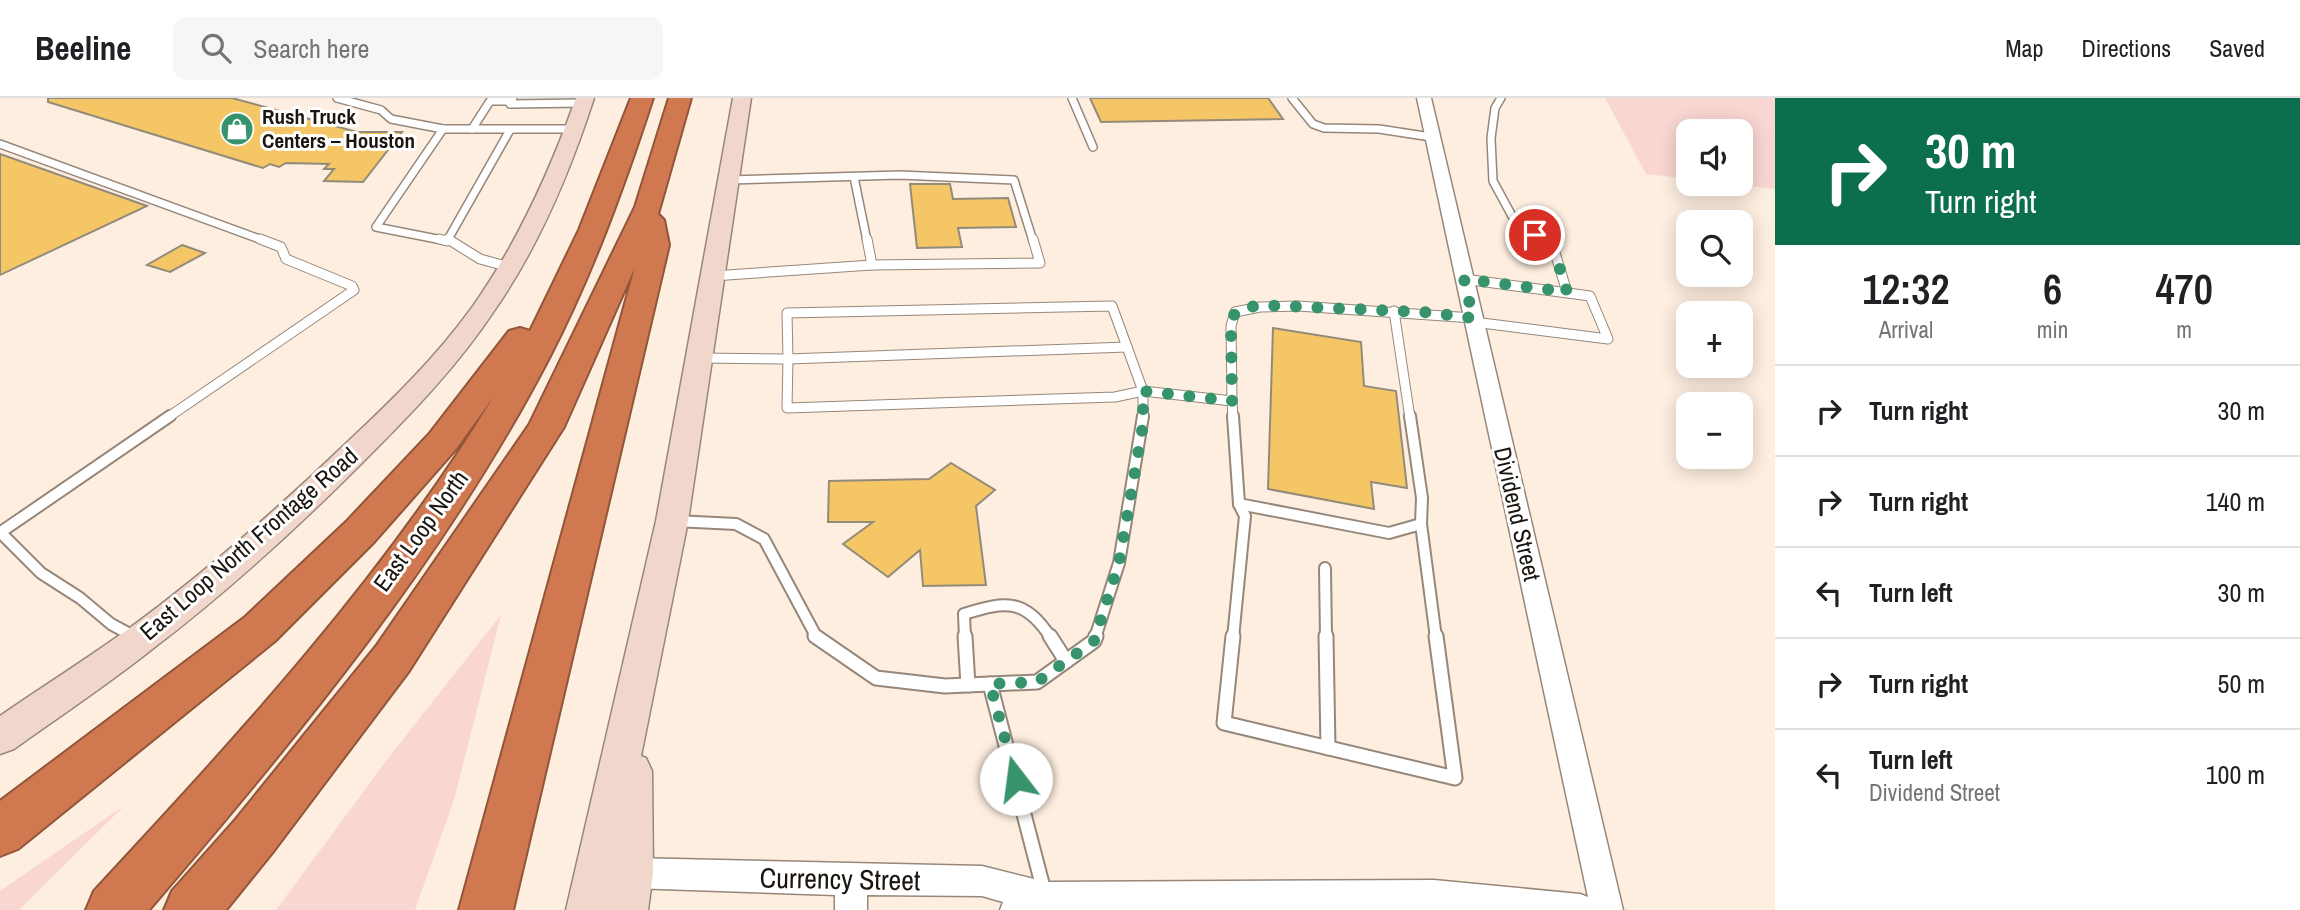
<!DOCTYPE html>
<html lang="en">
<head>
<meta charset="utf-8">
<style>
	:root { --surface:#fff; --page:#f6f6f6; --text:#202124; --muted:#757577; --line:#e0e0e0 }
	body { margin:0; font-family:"Archivo Narrow",sans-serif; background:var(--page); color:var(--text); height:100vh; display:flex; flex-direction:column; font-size:26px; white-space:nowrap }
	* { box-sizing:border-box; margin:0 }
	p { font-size:23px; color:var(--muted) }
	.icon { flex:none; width:38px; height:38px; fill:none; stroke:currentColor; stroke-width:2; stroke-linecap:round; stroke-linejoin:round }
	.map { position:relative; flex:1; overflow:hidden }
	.sheet { display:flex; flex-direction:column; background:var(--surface); width:525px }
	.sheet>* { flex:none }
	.banner { background:#0b6e4f; color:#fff; overflow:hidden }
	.tools { position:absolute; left:1676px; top:21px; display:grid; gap:14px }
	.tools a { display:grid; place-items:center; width:77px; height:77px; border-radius:14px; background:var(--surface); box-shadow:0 4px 18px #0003; font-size:35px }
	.pin { position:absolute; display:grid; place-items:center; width:60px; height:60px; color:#fff; margin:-30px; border:4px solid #fff; border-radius:50%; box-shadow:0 2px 7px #0007 }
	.me { position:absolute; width:77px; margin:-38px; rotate:345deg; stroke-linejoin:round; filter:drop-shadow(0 0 5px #0008) }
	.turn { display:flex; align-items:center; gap:24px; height:147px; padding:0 35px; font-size:32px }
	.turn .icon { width:91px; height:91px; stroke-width:2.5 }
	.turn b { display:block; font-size:49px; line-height:60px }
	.eta { display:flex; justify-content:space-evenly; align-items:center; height:119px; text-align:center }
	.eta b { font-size:42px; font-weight:600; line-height:49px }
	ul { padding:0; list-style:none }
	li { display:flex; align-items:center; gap:21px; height:91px; padding:0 35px; border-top:2px solid var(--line) }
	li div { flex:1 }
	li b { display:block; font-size:26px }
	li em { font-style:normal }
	header { display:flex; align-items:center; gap:42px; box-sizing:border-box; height:98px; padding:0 35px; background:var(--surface); border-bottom:2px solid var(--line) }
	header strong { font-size:33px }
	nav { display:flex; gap:38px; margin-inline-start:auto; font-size:24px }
	.search { width:490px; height:63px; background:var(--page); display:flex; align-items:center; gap:18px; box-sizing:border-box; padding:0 24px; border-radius:14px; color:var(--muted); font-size:26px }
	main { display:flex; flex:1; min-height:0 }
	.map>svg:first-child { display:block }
	.green { fill:#fad6d2 }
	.building { fill:#f5c666; stroke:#938b7a; stroke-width:2 }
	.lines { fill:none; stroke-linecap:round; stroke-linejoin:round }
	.lane-far3-casing { stroke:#96877a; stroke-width:10 }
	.lane-far2-casing { stroke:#96877a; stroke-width:11 }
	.lane-far1-casing { stroke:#96877a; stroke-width:14 }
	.lane-casing { stroke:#96877a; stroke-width:17 }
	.street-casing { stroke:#96877a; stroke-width:3 }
	.secondary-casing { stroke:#96877a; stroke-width:3 }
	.highway-casing { stroke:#91563a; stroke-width:4 }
	.lane-far3 { stroke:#fff; stroke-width:7 }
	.lane-far2 { stroke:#fff; stroke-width:9 }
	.lane-far1 { stroke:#fff; stroke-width:10 }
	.lane { stroke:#fff; stroke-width:13 }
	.street { fill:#fff; fill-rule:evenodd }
	.secondary { fill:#f1d7cb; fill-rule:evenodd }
	.highway { fill:#d07951; fill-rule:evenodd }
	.route { stroke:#36936b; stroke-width:12; stroke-dasharray:0 21.6 }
	.labels { text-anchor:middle; stroke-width:6; stroke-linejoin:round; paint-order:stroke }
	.far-poi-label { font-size:21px; font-weight:bold; fill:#1b1510; stroke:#fff; text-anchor:start }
	.street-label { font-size:24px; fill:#1b1510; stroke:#fff }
	.near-street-label { font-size:28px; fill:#1b1510; stroke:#fff }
</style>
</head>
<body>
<header>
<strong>Beeline</strong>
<div class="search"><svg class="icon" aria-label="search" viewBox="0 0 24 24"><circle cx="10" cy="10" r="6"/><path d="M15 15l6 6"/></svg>Search here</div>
<nav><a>Map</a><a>Directions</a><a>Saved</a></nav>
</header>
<main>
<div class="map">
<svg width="1775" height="812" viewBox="0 0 1775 812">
	<rect width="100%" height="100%" fill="#feeee0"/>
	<!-- green -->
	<g class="green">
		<polygon points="1605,0 1775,0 1775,91 1730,86 1741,86 1741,33 1689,33 1689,81 1646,76"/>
		<polygon points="501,517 454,702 415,812 276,812 389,659"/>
		<polygon points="125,707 19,812 0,812 0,793"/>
	</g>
	<!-- building -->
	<g class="building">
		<polygon points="48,0 232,0 357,34 402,34 363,84 324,83 334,71 324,71 329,66 286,65 279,69 270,66 263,70 48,4"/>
		<polygon points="1090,0 1268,0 1283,21 1101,24"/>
		<polygon points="0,56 147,108 0,177"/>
		<polygon points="910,86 950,86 953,101 1008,100 1016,129 958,130 962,149 917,150"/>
		<polygon points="182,147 205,155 170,174 147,167"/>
		<polygon points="1273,230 1361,244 1364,288 1396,293 1407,390 1371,384 1374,411 1268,391"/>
		<polygon points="951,365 995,392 976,408 986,487 923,488 920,452 888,479 843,446 873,424 828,424 829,383 929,381"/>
	</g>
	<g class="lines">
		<defs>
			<g id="lane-far3">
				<polyline points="337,0 381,12 391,21 443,31 575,31"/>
				<polyline points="513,0 510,6 583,5"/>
				<polyline points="1072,0 1093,49"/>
				<polyline points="1292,0 1313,26 1324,30 1379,31 1431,39"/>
				<polyline points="1501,0 1495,10 1491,40 1493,83 1518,129 1548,143"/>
				<polyline points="443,31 376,129 447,143"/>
				<polyline points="472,31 490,3 512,3"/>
				<polyline points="0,46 265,143"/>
				<polyline points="854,79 867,143"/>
				<polyline points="729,82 900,77 1014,82 1033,143"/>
				<polyline points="447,143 510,32"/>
			</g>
			<g id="lane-far2">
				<polyline points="439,141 447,143"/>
				<polyline points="448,141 480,161 509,169"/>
				<polyline points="867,141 872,167"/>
				<polyline points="1544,141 1552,145 1567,194"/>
				<polyline points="713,178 872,167 1040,165 1033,141"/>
				<polyline points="1464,181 1590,198 1608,241 1474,224"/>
				<polyline points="1394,213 1410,320"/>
				<polyline points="699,260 788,261"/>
				<polyline points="788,261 787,310 1115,299 1143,293 1127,249"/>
				<polyline points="788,261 787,215 1112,208 1127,249"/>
				<polyline points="788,261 1127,249"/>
				<polyline points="1232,303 1233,320"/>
				<polyline points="167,320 354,192 352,188 286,161 281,149 260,141"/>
				<polyline points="1143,320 1143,293 1232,303 1231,228 1235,214 1260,209 1298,208 1473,220"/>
			</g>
			<g id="lane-far1">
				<polyline points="1233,318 1239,406 1389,435 1421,426 1422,400 1410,318"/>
				<polyline points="675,423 736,426 764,441 817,540"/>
				<polyline points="1421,426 1436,540"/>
				<polyline points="0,434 41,475 80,500 111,526 135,539"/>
				<polyline points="1,434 170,318"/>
				<polyline points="1325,470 1326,540"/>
				<path d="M965,540L964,516C1006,503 1025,500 1051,540"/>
				<polyline points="1095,540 1119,465 1143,318"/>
				<polyline points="1233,540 1245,418 1239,406"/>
			</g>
			<g id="lane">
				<polyline points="815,538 876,580 945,588 1037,584 1094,543 1096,538"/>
				<polyline points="965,538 968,587"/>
				<polyline points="1050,538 1066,563"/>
				<polyline points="1233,538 1224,625 1455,680 1436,538"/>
				<polyline points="1326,538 1328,650"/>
				<polyline points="990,586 1045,797"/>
			</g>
			<polygon id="street" points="1417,0 1431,0 1623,812 1000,812 1003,804 982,798 867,797 867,812 835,812 835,797 631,790 620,786 615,775 620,764 631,760 982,768 1046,784 1434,782 1580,796 1588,799"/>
			<g id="secondary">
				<path d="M576,0H594C570,74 540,146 496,210C458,268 410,317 361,366C295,432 226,495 151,552C107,587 60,618 14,651L0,656V618C42,589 85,562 127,532C202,477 273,415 340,351C388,306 435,261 473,208C518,144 550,73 576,0Z"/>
				<polygon points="733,0 751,0 688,423 641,658 646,660 652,673 653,775 648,812 566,812 656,423"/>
			</g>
			<g id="highway">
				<path d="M631,0H653C624,89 592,177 549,260C444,462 296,640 149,812H86L94,793C238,638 384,480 494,298L456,351L374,444L275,543L18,751L0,758V703L245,519L346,424L430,335L509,233L520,230L530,233L579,132Z"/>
				<polygon points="669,0 691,0 658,116 664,122 669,147 513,812 459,812 635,169 564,329 409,573 272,755 226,812 164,812 172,793 236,721 377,547 529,327 635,109"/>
			</g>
		</defs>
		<!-- lane-far3 casing -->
		<use href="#lane-far3" class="lane-far3-casing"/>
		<!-- lane-far2 casing -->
		<use href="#lane-far2" class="lane-far2-casing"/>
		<!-- lane-far1 casing -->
		<use href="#lane-far1" class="lane-far1-casing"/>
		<!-- lane casing -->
		<use href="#lane" class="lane-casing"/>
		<!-- street casing -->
		<use href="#street" class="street-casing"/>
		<!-- secondary casing -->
		<use href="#secondary" class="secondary-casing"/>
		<!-- highway casing -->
		<use href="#highway" class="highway-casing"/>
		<!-- lane-far3 -->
		<use href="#lane-far3" class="lane-far3"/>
		<!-- lane-far2 -->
		<use href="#lane-far2" class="lane-far2"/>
		<!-- lane-far1 -->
		<use href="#lane-far1" class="lane-far1"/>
		<!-- lane -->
		<use href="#lane" class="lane"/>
		<!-- street -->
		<use href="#street" class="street"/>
		<!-- secondary -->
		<use href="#secondary" class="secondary"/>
		<!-- highway -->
		<use href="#highway" class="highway"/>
	</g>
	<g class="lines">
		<!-- route -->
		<polyline class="route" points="1016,681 990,586 1037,584 1094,543 1119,465 1143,327 1143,293 1232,303 1231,228 1235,214 1258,207 1424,214 1473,220 1464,181 1567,194 1552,145 1535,137"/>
	</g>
	<!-- icons -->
	<defs>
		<symbol id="shop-disc" viewBox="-11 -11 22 22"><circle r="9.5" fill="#36936b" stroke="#fff"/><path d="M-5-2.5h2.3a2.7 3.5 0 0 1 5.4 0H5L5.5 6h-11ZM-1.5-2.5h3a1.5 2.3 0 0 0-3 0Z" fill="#fff"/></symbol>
	</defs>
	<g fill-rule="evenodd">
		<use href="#shop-disc" x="218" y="12" width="38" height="38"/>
	</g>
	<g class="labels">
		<!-- far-poi labels -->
		<g class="far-poi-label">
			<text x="262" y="26">Rush Truck<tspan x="262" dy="24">Centers – Houston</tspan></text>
		</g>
		<!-- street labels -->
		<g class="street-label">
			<text transform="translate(1517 416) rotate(77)" y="8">Dividend Street</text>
			<text transform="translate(421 433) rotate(-54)" y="8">East Loop North</text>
			<text transform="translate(249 446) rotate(-41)" y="8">East Loop North Frontage Road</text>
		</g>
		<!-- near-street labels -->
		<g class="near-street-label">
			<text transform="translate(840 781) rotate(1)" y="10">Currency Street</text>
		</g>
	</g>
</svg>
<div class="tools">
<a><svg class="icon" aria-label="sound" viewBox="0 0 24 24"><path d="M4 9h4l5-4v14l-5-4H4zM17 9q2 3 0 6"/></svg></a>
<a><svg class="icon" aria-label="search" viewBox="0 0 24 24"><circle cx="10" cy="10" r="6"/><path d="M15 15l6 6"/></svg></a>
<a>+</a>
<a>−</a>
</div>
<div class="pin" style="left:1535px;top:137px;background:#d93025"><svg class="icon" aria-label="arrive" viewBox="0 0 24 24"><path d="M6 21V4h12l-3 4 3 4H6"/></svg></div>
<svg class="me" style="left:1016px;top:681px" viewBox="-20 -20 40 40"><circle r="19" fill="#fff"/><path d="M0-13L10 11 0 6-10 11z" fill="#36936b"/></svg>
</div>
<section class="sheet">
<div class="banner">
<div class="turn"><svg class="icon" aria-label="right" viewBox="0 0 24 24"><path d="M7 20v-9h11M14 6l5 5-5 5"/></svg><div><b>30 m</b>Turn right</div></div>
</div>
<div class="eta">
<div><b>12:32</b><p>Arrival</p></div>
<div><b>6</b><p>min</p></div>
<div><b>470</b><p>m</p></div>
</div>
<ul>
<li><svg class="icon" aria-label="right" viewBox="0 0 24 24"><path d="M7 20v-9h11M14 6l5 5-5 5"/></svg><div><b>Turn right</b></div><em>30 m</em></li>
<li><svg class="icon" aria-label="right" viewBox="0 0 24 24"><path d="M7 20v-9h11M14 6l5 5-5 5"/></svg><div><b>Turn right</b></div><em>140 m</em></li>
<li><svg class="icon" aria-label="left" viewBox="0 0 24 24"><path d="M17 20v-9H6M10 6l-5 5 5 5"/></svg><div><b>Turn left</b></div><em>30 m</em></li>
<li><svg class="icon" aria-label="right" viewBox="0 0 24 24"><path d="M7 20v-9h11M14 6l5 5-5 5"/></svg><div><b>Turn right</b></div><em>50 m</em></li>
<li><svg class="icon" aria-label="left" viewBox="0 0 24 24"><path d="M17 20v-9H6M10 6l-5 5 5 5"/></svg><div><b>Turn left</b><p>Dividend Street</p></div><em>100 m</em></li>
</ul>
</section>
</main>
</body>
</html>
